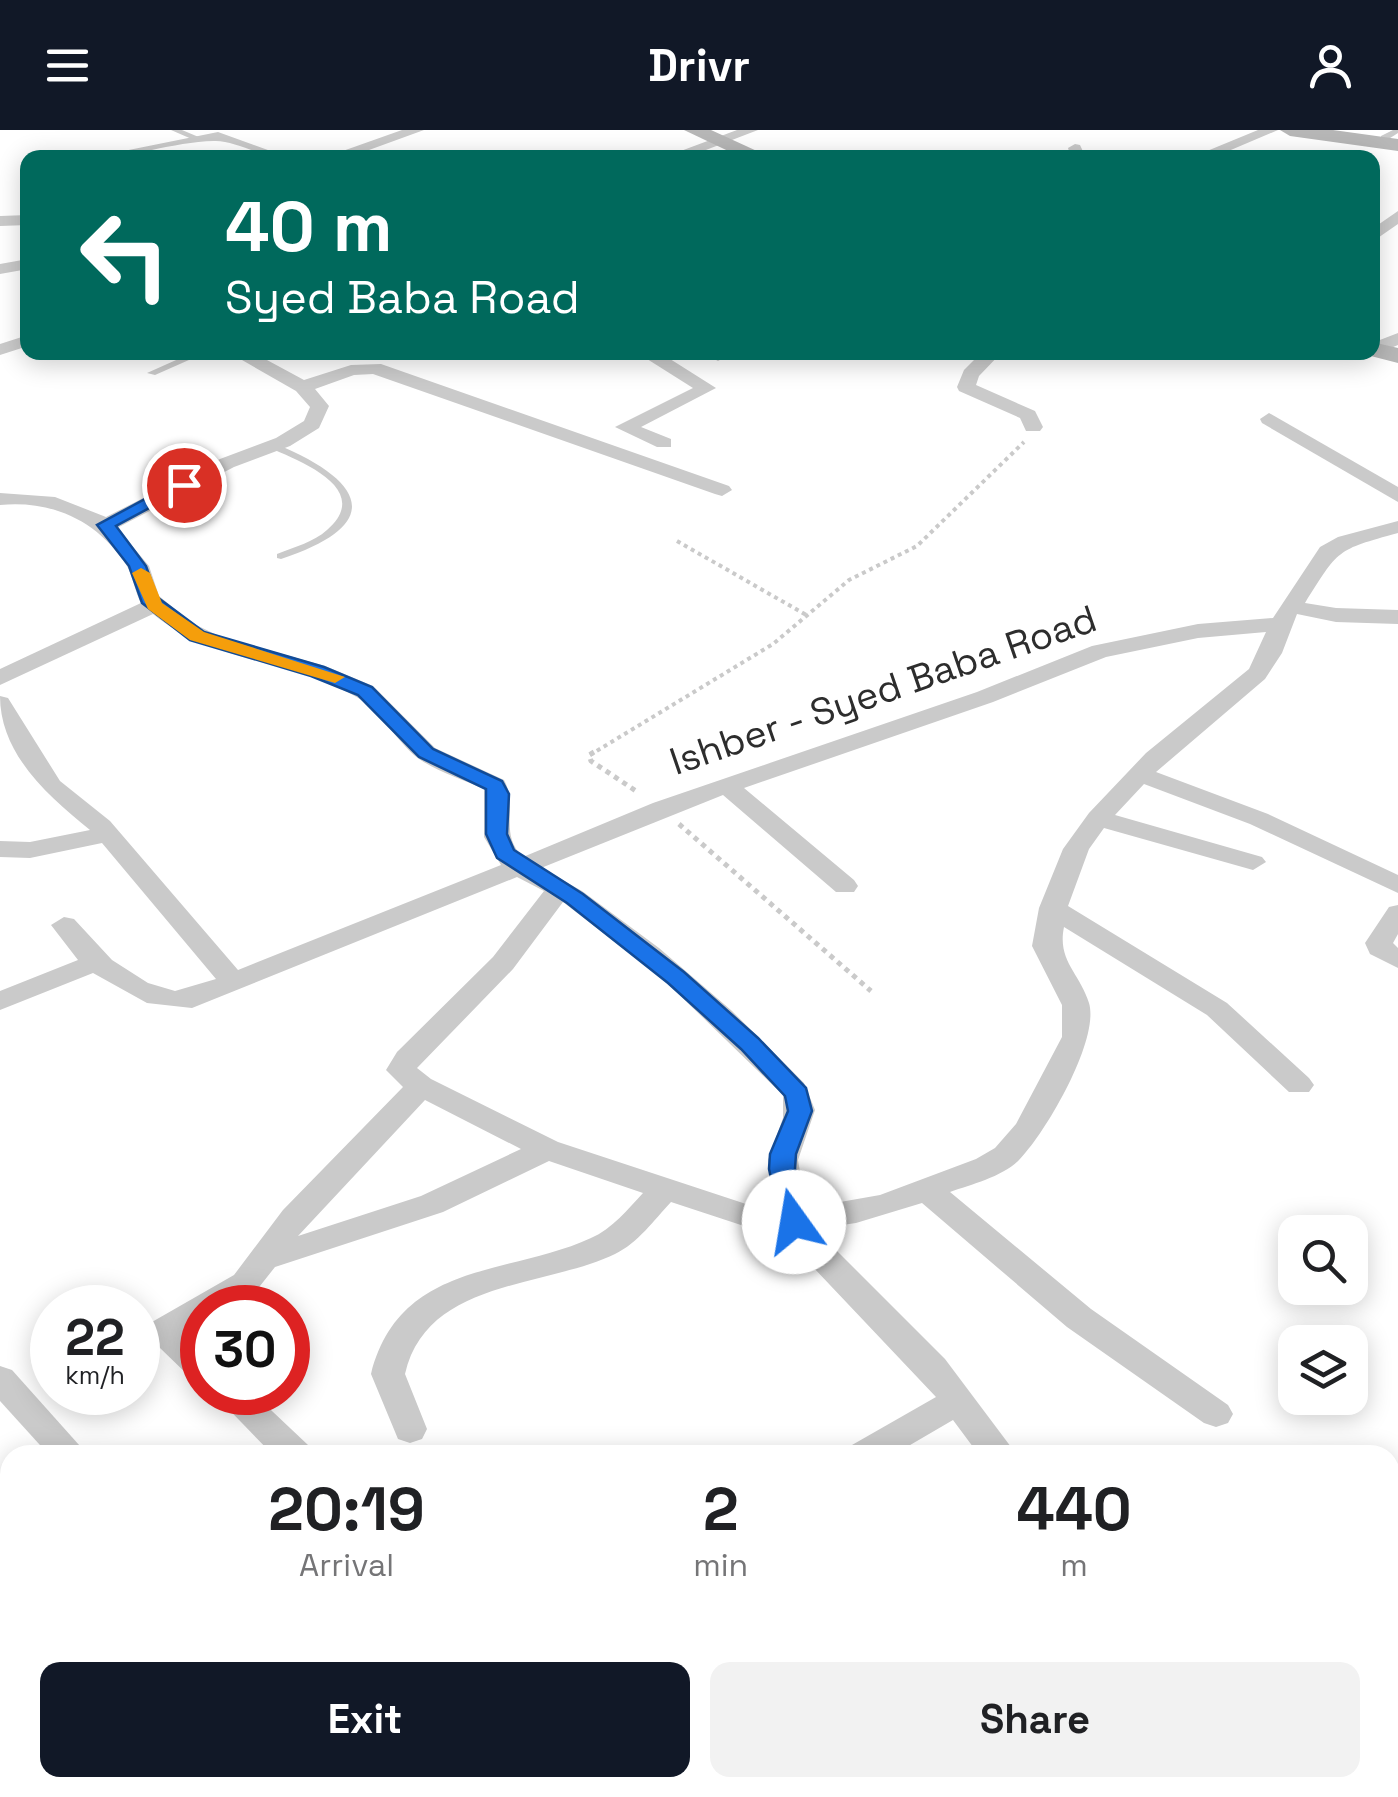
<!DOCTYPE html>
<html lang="en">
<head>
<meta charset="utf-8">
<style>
	:root { --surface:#fff; --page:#f2f2f2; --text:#202124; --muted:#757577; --accent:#111827 }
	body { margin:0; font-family:"Space Grotesk",sans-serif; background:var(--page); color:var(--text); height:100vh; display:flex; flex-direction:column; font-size:38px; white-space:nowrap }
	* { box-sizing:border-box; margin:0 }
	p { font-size:32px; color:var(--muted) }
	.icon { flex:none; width:55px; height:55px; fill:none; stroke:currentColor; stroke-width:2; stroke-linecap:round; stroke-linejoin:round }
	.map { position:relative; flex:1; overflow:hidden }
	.side { position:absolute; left:0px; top:1315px; width:1400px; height:352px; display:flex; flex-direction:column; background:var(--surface); border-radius:30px 30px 0 0; box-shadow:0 5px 25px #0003 }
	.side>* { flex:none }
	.banner { position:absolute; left:20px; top:20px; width:1360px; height:210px; border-radius:20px; box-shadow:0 5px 25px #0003; background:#00695c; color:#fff; overflow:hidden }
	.controls { position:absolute; left:1278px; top:1085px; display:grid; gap:20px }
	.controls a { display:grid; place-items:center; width:90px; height:90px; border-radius:20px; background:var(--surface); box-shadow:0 5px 25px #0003; font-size:50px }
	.speed { position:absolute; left:30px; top:1155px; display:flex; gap:20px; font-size:50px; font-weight:700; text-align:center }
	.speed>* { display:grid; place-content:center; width:130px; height:130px; border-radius:50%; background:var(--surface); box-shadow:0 5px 25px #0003; line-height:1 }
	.speed small { font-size:25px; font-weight:400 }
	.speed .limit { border:15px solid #d22; background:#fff; color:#111 }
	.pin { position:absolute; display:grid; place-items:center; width:85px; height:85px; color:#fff; margin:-42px; border:5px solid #fff; border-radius:50%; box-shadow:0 2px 10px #0007 }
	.me { position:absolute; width:110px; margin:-55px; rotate:347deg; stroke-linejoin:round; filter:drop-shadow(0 0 8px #0008) }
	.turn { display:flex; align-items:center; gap:35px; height:210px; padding:0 40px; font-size:45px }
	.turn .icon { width:130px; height:130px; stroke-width:2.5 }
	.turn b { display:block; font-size:70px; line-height:85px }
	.eta { display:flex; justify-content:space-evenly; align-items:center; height:170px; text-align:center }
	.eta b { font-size:60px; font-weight:700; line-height:70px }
	.cta { display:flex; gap:20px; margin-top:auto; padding:20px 40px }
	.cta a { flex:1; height:115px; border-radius:20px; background:var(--accent); color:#fff; font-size:40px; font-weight:700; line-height:115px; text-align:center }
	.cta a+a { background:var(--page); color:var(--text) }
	header { display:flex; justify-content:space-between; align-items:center; height:130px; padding:0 40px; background:var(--accent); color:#fff; font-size:45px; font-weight:700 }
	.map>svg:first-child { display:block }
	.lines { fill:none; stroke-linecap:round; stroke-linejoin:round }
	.path-far2 { stroke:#cacaca; stroke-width:4; stroke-dasharray:4 4; stroke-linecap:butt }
	.path-far1 { stroke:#cacaca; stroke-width:5; stroke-dasharray:5 5; stroke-linecap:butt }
	.path { stroke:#cacaca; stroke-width:6; stroke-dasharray:6 6; stroke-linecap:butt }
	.service { fill:#cacaca; fill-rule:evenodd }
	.minor { fill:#cacaca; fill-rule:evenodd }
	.secondary { fill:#b7b7b7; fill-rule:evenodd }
	.route { fill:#1a73e8; stroke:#114b97; stroke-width:2.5 }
	.slow { fill:#f59e0b }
	.labels { text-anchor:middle; stroke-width:10; stroke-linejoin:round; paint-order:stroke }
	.street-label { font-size:38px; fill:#2d2d2d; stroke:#fff }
</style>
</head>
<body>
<header><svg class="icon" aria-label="menu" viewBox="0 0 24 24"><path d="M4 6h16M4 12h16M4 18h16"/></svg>Drivr<svg class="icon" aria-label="person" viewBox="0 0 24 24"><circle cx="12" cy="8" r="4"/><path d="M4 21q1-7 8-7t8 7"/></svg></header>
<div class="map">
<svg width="1398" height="1667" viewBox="0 0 1398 1667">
	<rect width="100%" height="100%" fill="#fff"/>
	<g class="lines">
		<!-- path-far2 -->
		<g class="path-far2">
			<polyline points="677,411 808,486"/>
			<polyline points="590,625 773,514 849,450 917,416 1024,312"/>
		</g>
		<!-- path-far1 -->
		<g class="path-far1">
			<polyline points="594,622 589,625 591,631 639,663"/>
			<polyline points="679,694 871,861"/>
		</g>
		<!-- path -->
		<polyline class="path" points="282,1658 287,1667"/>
		<!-- service -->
		<g class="service">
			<polygon points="171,0 182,0 201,8 194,10"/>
			<polygon points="1393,0 1398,0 1398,3 1387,10 1381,10 1381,6"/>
			<polygon points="194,222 207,222 155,245 147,243"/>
			<path d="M270,314H276C365,351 387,394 281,429L277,428V424C294,417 314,412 327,400C374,359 300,331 270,318Z"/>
		</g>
		<!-- minor -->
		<g class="minor">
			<polygon points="402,0 424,0 347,28 323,28"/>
			<polygon points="737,0 758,0 685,28 662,28"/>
			<polygon points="1258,0 1278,0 1212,28 1190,28"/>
			<path d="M218,2L290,28C261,28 235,10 214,11C172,12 132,28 89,28Z"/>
			<polygon points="1075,14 1080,15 1086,28 1071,28 1068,18"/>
			<polygon points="1398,81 1398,94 1372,112 1372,99"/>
			<polygon points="28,85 28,95 0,96 0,86"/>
			<polygon points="28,129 28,139 0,144 0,134"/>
			<polygon points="1398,203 1398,215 1379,223 1366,222 1372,222 1372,213"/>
			<polygon points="28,205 28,216 0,225 0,214"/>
			<path d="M228,222H252L304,250L351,235L381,234L729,356L732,360L722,366L715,364L373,244L354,245L315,259L329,276L319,298L290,316L234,337L117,398L149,436L159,466L192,493L219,506L325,536L373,556L435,618L504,650C519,676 498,704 523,727L653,673L977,562L1092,516L1198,494L1273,488L1320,417L1338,407L1398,391V403C1336,420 1339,419 1305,473L1336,478L1398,480V494L1336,492L1297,484L1282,523L1265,549L1156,642L1268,684L1398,745V763L1250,694L1144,654L1115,685L1262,727L1266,732L1253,740L1104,698L1089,719L1068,776L1227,873L1309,948L1314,955L1309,962H1289L1207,885L1064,797C1057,831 1080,843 1089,873C1100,910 1045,1004 1019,1030C1002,1047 972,1054 950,1062L1091,1179L1228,1275L1233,1284L1228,1293L1216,1297L1204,1293L1067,1197L922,1073L856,1093L815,1099L945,1229L1017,1325H979L953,1290L893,1325H846L852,1315L936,1267L794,1117L784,1101L744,1096L671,1072C654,1090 638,1113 615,1124C545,1158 427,1149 405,1244L427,1299L422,1309L410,1313L398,1309L371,1244C400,1130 509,1146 591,1108C612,1099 628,1079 643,1063L549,1031L443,1082L275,1137L256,1161L232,1178H202V1194L186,1203L202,1218V1251L190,1247L160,1218L138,1227V1200L234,1145L283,1080L403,957L386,940L397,922L493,827L544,761L517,747L192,878L147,873L93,843L0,880V861L78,830L51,795L64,787L74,789L112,830L148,853L175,861L216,849L102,713L30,728L0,727V711L30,712L90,700C48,666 0,624 0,566L8,568L60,651L110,691L238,840L501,735L484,707V659C462,649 432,640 414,625C394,607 377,577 353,565C289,529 211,532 153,484L0,555V539L141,473C135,462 133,447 127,436C98,391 53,370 0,375V363L55,367L106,387L220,329L276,308L304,291L310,277L296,261ZM1266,502L1249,539L1146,623L1089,683L1063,719L1039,778L1032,816L1062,875V907L1016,994L995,1018L976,1029L880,1065L806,1078L798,1030L815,980L804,953L732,881L659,818L582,761L541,738L723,665L836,762H854L858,756L854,750L744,658L993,572L1106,527L1198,508ZM563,772L664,850L783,965V988L768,1030L774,1078L746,1074L558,1012L431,949L417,938L513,839ZM425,970L521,1019L421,1066L298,1106Z"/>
			<polygon points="636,222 659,222 716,258 641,297 671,309 671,317 657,317 615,297 693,258"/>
			<polygon points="701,222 725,222 727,226 718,231"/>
			<polygon points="982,222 1002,222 979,246 976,255 1035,281 1043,297 1040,301 1026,301 1020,288 959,261 957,257 964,240"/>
			<polygon points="1269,283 1398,357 1398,372 1262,293 1260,289"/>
			<polygon points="1398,775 1398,804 1393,813 1398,818 1398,838 1370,824 1365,813 1389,777"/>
			<polygon points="0,1236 12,1240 88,1325 49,1325 0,1271"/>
			<polygon points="212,1262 252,1262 308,1315 314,1325 273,1325"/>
			<polygon points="664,1658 704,1658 706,1667 666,1667"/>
			<polygon points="1183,1658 1224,1658 1228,1667 1187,1667"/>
		</g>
		<!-- secondary -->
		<g class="secondary">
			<polygon points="684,0 711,0 772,28 743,28"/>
			<polygon points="1280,0 1333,0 1398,9 1398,21 1290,6"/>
			<polygon points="1372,212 1398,218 1398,233 1363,224 1372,222"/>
		</g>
	</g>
	<!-- route -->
	<polygon class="route" points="178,351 192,355 116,396 146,436 157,467 204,502 324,537 372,557 433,619 502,651 509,664 507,704 514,720 583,764 684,842 758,908 806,958 812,981 796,1024 795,1039 807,1092 803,1098 784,1098 780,1092 769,1039 770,1024 788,981 785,966 741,919 668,853 567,773 497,728 486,704 486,659 419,627 358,565 311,546 190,510 142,473 129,436 97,395"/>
	<!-- slow -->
	<polygon class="slow" points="141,438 150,443 162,473 204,502 345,547 335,553 190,510 148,479 132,443"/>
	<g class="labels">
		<!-- street labels -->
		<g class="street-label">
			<text transform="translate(883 560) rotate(-19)" y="13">Ishber - Syed Baba Road</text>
		</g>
	</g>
</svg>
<div class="controls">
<a><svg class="icon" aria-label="search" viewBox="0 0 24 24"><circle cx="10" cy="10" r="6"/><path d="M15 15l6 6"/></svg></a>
<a><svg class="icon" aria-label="layers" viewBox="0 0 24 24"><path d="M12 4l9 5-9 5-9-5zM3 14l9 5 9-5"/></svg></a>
</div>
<div class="speed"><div>22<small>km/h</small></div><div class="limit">30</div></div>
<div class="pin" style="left:184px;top:355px;background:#d93025"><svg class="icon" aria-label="arrive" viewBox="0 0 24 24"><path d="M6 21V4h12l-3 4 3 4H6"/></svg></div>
<svg class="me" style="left:794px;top:1092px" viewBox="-20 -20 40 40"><circle r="19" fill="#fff"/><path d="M0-13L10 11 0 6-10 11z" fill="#1a73e8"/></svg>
<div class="banner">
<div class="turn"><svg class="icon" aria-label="left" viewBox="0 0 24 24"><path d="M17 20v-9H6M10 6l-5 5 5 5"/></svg><div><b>40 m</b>Syed Baba Road</div></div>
</div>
<section class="side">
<div class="eta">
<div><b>20:19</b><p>Arrival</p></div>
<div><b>2</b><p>min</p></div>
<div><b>440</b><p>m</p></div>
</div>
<div class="cta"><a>Exit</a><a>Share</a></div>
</section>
</div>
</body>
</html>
